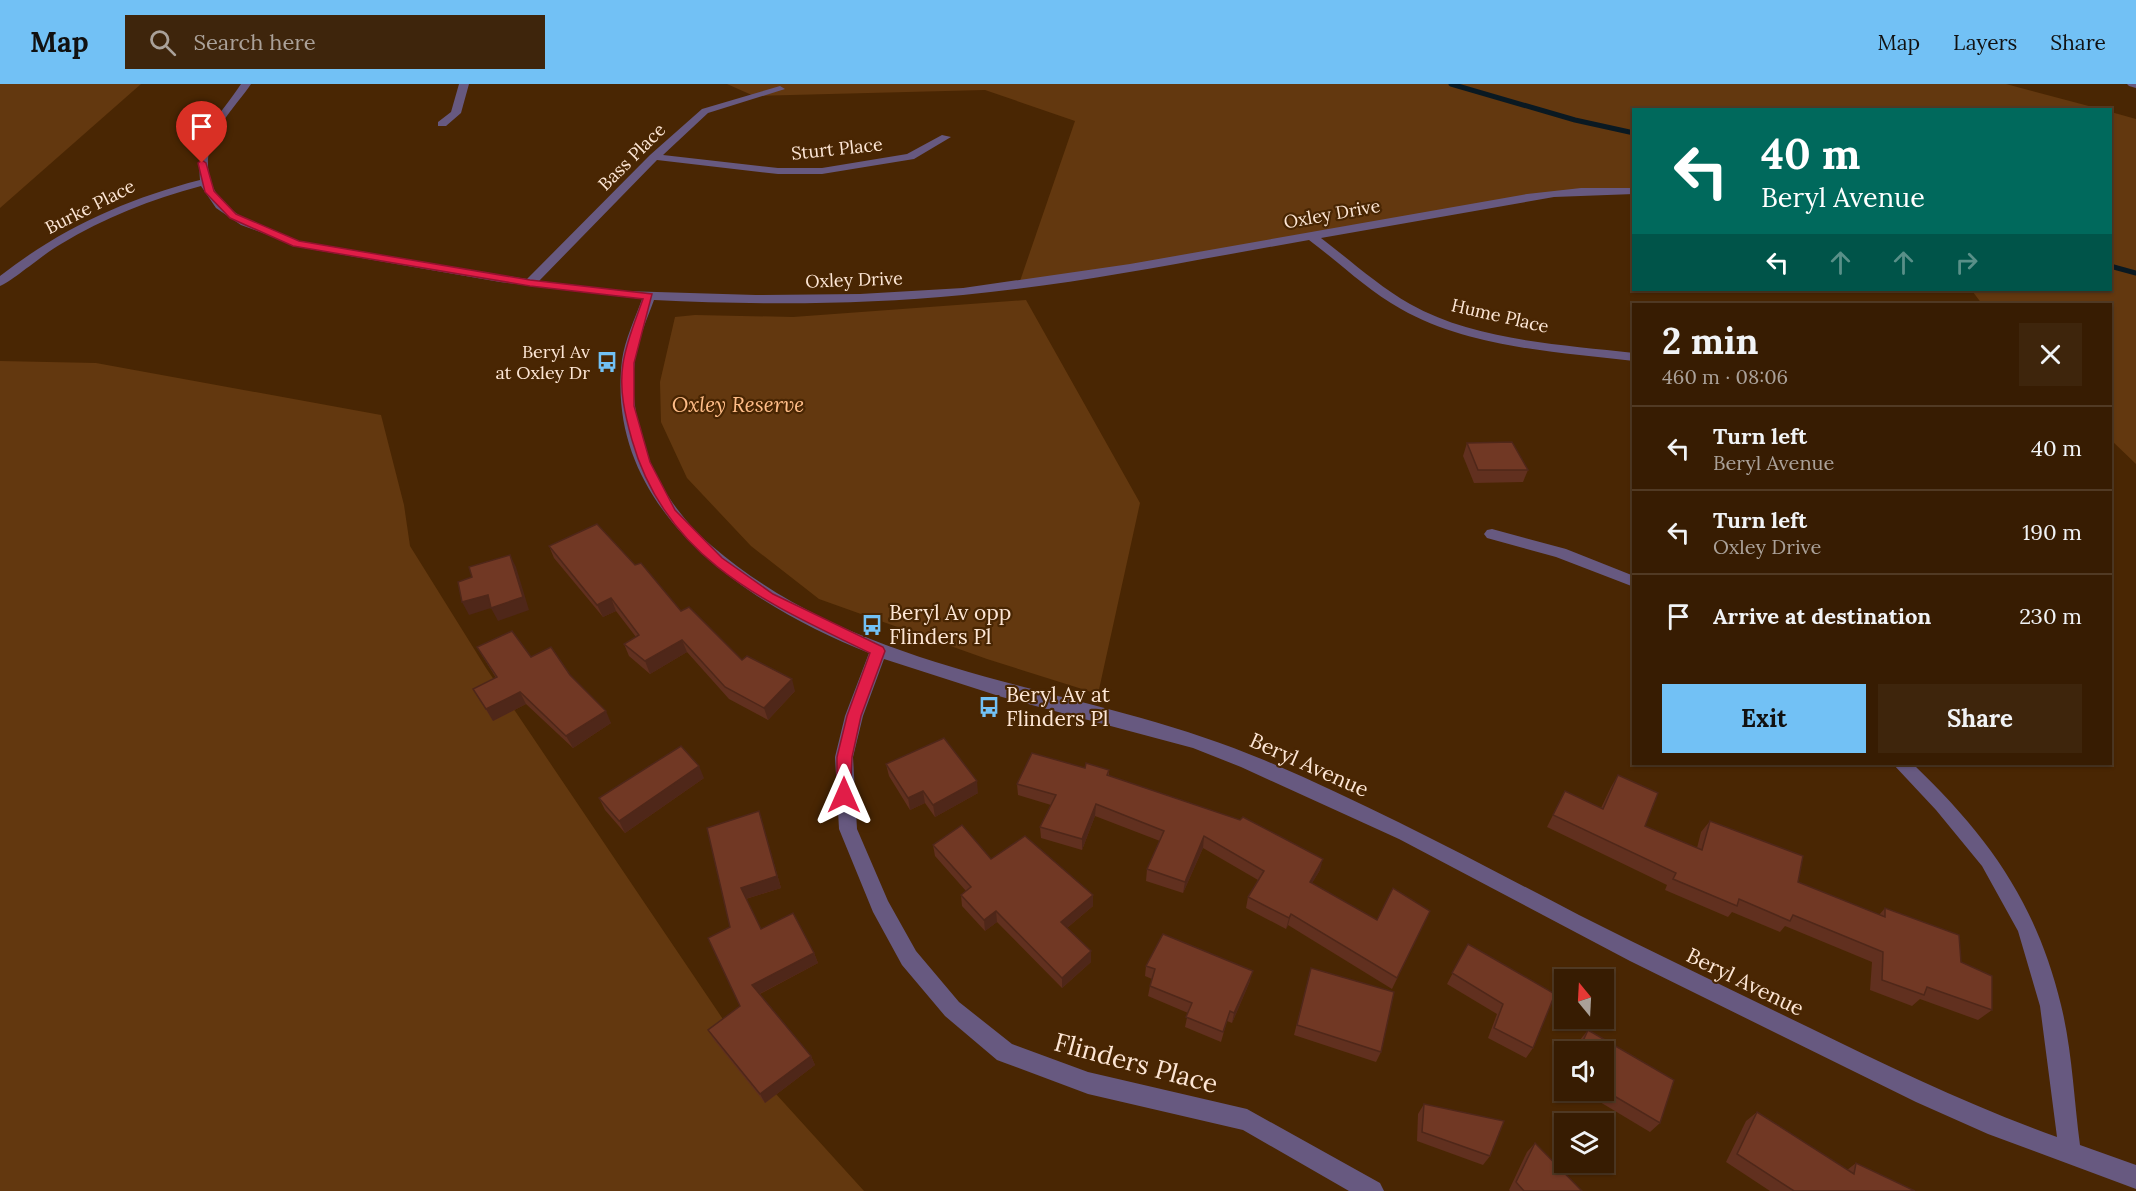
<!DOCTYPE html>
<html lang="en">
<head>
<meta charset="utf-8">
<style>
	:root { --surface:#371c02; --page:#3e250c; --text:#f1f3f6; --muted:#aaa199; --line:#513a24; --accent:#72c1f5 }
	body { margin:0; font-family:Lora,serif; background:var(--page); color:var(--text); height:100vh; display:flex; flex-direction:column; font-size:22px; white-space:nowrap }
	* { box-sizing:border-box; margin:0 }
	p { font-size:20px; color:var(--muted) }
	.icon { flex:none; width:33px; height:33px; fill:none; stroke:currentColor; stroke-width:2; stroke-linecap:round; stroke-linejoin:round }
	.map { position:relative; flex:1; overflow:hidden }
	.details { position:absolute; left:1632px; top:219px; width:480px; height:462px; display:flex; flex-direction:column; background:var(--surface); border-radius:0px; box-shadow:0 2px 4px #0004,0 0 0 2px var(--line) }
	.details>* { flex:none }
	.banner { position:absolute; left:1632px; top:24px; width:480px; height:183px; border-radius:0px; box-shadow:0 2px 4px #0004,0 0 0 2px var(--line); background:#00695c; color:#fff; overflow:hidden }
	.needle { width:39px; rotate:342deg }
	.fabs { position:absolute; left:1554px; top:885px; display:grid; gap:12px }
	.fabs a { display:grid; place-items:center; width:60px; height:60px; border-radius:0px; background:var(--surface); box-shadow:0 2px 4px #0004,0 0 0 2px var(--line); font-size:30px }
	.pin { position:absolute; display:grid; place-items:center; width:51px; height:51px; color:#fff; margin:-62px -26px; border-radius:50% 50% 50% 0; rotate:-45deg; box-shadow:0 0 6px #0007 }
	.pin .icon { rotate:45deg }
	.me { position:absolute; width:66px; margin:-33px; rotate:0deg; stroke-linejoin:round; filter:drop-shadow(0 0 4px #0008) }
	.turn { display:flex; align-items:center; gap:21px; height:126px; padding:0 30px; font-size:27px }
	.turn .icon { width:78px; height:78px; stroke-width:2.5 }
	.turn b { display:block; font-size:42px; line-height:51px }
	.lanes { display:flex; align-items:center; height:57px; padding:0 30px; background:#0003; justify-content:center; gap:30px; direction:ltr }
	.lanes .off { opacity:.35 }
	.round { display:grid; place-items:center; flex:none; width:63px; height:63px; border-radius:0px; background:var(--page) }
	.headline { display:flex; align-items:center; justify-content:space-between; height:102px; padding:0 30px }
	h1 { font-size:36px; font-weight:700; line-height:45px }
	.cta { display:flex; gap:12px; margin-top:auto; padding:12px 30px }
	.cta a { flex:1; height:69px; border-radius:0px; background:var(--accent); color:#111; font-size:24px; font-weight:700; line-height:69px; text-align:center }
	.cta a+a { background:var(--page); color:var(--text) }
	ul { padding:0; list-style:none }
	li { display:flex; align-items:center; gap:18px; height:84px; padding:0 30px; border-top:2px solid var(--line) }
	li div { flex:1 }
	li b { display:block; font-size:22px }
	li em { font-style:normal }
	header { display:flex; align-items:center; gap:36px; box-sizing:border-box; height:84px; padding:0 30px; background:var(--accent); color:#111 }
	header strong { font-size:28px }
	nav { display:flex; gap:33px; margin-inline-start:auto; font-size:21px }
	.search { width:420px; height:54px; background:var(--page); display:flex; align-items:center; gap:15px; box-sizing:border-box; padding:0 21px; border-radius:0px; color:var(--muted); font-size:22px }
	.map>svg:first-child { display:block }
	.green { fill:#63380f }
	.lines { fill:none; stroke-linecap:round; stroke-linejoin:round }
	.stream { stroke:#0a1922; stroke-width:5 }
	.minor { fill:#675980; fill-rule:evenodd }
	.wall { fill:#61301f }
	.shaded-wall { fill:#4f2719 }
	.building { fill:#713824; stroke:#4f2719; stroke-width:1.5 }
	.route { fill:#e11d48; stroke:#92132f; stroke-width:1.5 }
	.labels { text-anchor:middle; stroke-width:4.5; stroke-linejoin:round; paint-order:stroke }
	.far-street-label { font-size:18px; fill:#fde6d5; stroke:#492603 }
	.far-poi-label { font-size:18px; fill:#fde6d5; stroke:#492603; text-anchor:end }
	.park-label { font-size:21px; font-style:italic; fill:#ffbd88; stroke:#492603 }
	.poi-label { font-size:21px; fill:#fde6d5; stroke:#492603; text-anchor:start }
	.street-label { font-size:21px; fill:#fde6d5; stroke:#492603 }
	.near-street-label { font-size:26px; fill:#fde6d5; stroke:#492603 }
</style>
</head>
<body>
<header>
<strong>Map</strong>
<div class="search"><svg class="icon" aria-label="search" viewBox="0 0 24 24"><circle cx="10" cy="10" r="6"/><path d="M15 15l6 6"/></svg>Search here</div>
<nav><a>Map</a><a>Layers</a><a>Share</a></nav>
</header>
<div class="map">
<svg width="2136" height="1107" viewBox="0 0 2136 1107">
	<rect width="100%" height="100%" fill="#492603"/>
	<!-- green -->
	<g class="green">
		<polygon points="0,0 141,0 0,124"/>
		<polygon points="727,0 2006,0 2100,25 1634,26 1633,109 1579,106 1019,200 1075,37 985,6 754,12"/>
		<polygon points="2111,28 2136,35 2136,380 2111,356 2110,220 1982,220 1973,208 1967,206 2110,206"/>
		<polygon points="1026,216 1140,419 1098,610 987,575 819,515 751,462 687,394 661,338 660,298 675,233 695,231 793,233"/>
		<polygon points="0,277 96,279 381,331 404,421 410,462 486,584 766,999 864,1107 0,1107"/>
	</g>
	<g class="lines">
		<!-- stream -->
		<g class="stream">
			<polyline points="1451,0 1575,36 1634,49"/>
			<polyline points="2110,182 2136,189"/>
		</g>
		<!-- minor -->
		<g class="minor">
			<path d="M241,0H251C236,22 210,47 208,75C207,91 213,109 225,120C268,161 354,168 410,177C449,183 488,189 527,195L650,71L702,25L780,2L785,5L708,29L663,71L778,84H822L907,70L942,51L951,53L914,75L822,90H778L657,76L539,197L624,207L756,211L860,210L963,204L1130,180L1527,110L1581,104H1634V110L1554,113L1321,154C1350,176 1377,201 1410,220C1476,257 1559,260 1634,269V277C1557,268 1470,264 1401,225C1367,206 1340,179 1309,156C1194,176 1079,200 963,211C861,221 756,221 654,216C647,235 638,255 635,275C626,344 659,418 712,462C871,598 1080,598 1264,676C1372,722 1475,777 1579,831C1655,869 1731,906 1808,943C1889,983 1971,1022 2057,1053L2040,922L2018,847L1982,782L1936,726L1893,680H1913C1988,752 2036,818 2061,921C2072,965 2074,1016 2080,1061L2136,1081V1105L1988,1050L1916,1018L1630,877L1399,755L1241,683L1193,664L1002,613L884,575L863,632L853,673L857,745L888,817L916,867L959,918L1012,960L1088,988L1247,1025L1380,1099L1384,1107H1349L1243,1046L1088,1010L1005,979L997,976L945,932L902,881L873,828L839,745L835,673L845,632L869,569C747,520 604,427 622,276C625,255 635,235 642,215L500,198L304,164L241,141L216,124L201,102C151,115 104,134 61,160C46,168 11,198 0,202V192C60,145 126,115 200,96C196,52 218,34 241,0Z"/>
			<polygon points="459,0 469,0 461,29 446,42 438,42 438,38 451,28"/>
			<polygon points="2127,0 2136,0 2136,4 2129,2"/>
			<polygon points="1492,445 1566,465 1634,492 1634,503 1556,473 1487,454 1484,450 1487,446"/>
		</g>
	</g>
	<!-- wall -->
	<g class="wall">
		<polygon points="1467,359 1528,386 1523,398 1474,399 1463,372"/>
		<polygon points="549,462 635,481 681,527 742,576 795,607 768,636 729,615 687,568 650,590 629,572 624,560 636,553 616,527 603,533 554,474"/>
		<polygon points="477,563 531,573 570,591 611,639 573,664 526,620 493,637 473,605 496,594"/>
		<polygon points="886,680 978,709 935,733 925,719 910,726 889,692"/>
		<polygon points="1085,684 1109,686 1109,692 1320,786 1312,799 1377,836 1430,827 1392,905 1288,841 1286,845 1246,824 1248,813 1258,796 1203,764 1183,809 1146,797 1147,785 1160,757 1095,732 1082,766 1041,754 1040,743 1051,721 1018,711 1017,700"/>
		<polygon points="1618,691 1645,742 1697,764 1701,748 1710,737 1798,798 1879,831 1885,824 1961,878 1992,926 1978,936 1920,915 1912,922 1870,906 1872,878 1785,842 1780,848 1732,828 1728,833 1665,806 1667,801 1547,743 1565,707 1601,724 1611,703"/>
		<polygon points="704,694 625,749 605,726 599,714"/>
		<polygon points="759,727 781,804 746,815 761,845 814,869 818,879 760,910 811,972 815,981 765,1019 714,956 708,946 740,922 730,843"/>
		<polygon points="933,761 991,775 1093,822 1067,844 1091,878 1062,904 997,838 985,847 962,822 961,811 966,807 935,772"/>
		<polygon points="1468,860 1533,964 1526,974 1488,954 1497,930 1447,900"/>
		<polygon points="1146,882 1250,897 1232,939 1227,937 1221,958 1185,943 1188,929 1148,912 1150,902 1152,895 1145,892"/>
		<polygon points="1311,884 1381,968 1376,978 1294,951"/>
		<polygon points="1588,946 1660,1039 1650,1048 1580,1006 1604,1006 1604,968 1575,968 1580,956"/>
		<polygon points="1564,989 1564,997 1562,996"/>
		<polygon points="1424,1020 1490,1072 1483,1081 1417,1057 1418,1030"/>
		<polygon points="1757,1028 1847,1086 1856,1079 1915,1107 1770,1107 1726,1078 1746,1037"/>
		<polygon points="1535,1059 1582,1107 1510,1107 1509,1106 1527,1068"/>
	</g>
	<!-- shaded-wall -->
	<g class="shaded-wall">
		<polygon points="510,471 516,483 529,526 498,537 491,524 494,523 469,531 462,518 488,511"/>
		<polygon points="611,514 616,527 603,533 597,521"/>
		<polygon points="682,556 687,568 650,590 645,577"/>
		<polygon points="792,595 795,607 768,636 764,624"/>
		<polygon points="520,608 526,620 493,637 486,625"/>
		<polygon points="606,627 611,639 573,664 566,652"/>
		<polygon points="699,682 704,694 625,749 619,737"/>
		<polygon points="977,697 978,709 935,733 933,721"/>
		<polygon points="923,707 925,719 910,726 908,714"/>
		<polygon points="1096,720 1095,732 1082,766 1082,755"/>
		<polygon points="759,727 781,804 745,815 741,804"/>
		<polygon points="1204,752 1203,764 1183,809 1185,798"/>
		<polygon points="1323,775 1320,786 1306,809 1310,798"/>
		<polygon points="1093,811 1093,822 1061,849 1061,838"/>
		<polygon points="996,827 997,838 985,847 984,836"/>
		<polygon points="1291,830 1288,841 1286,845 1289,834"/>
		<polygon points="1091,867 1091,878 1062,904 1062,894"/>
		<polygon points="814,869 818,879 757,911 752,901"/>
		<polygon points="1253,887 1250,897 1232,939 1234,929"/>
		<polygon points="811,972 815,981 765,1019 760,1010"/>
	</g>
	<!-- building -->
	<g class="building">
		<polygon points="1512,358 1528,386 1478,386 1467,359"/>
		<polygon points="597,440 635,481 641,479 681,527 689,523 742,576 747,572 792,595 764,624 725,603 682,556 645,577 624,560 639,551 611,514 597,521 549,462"/>
		<polygon points="510,471 523,513 491,524 488,511 462,518 458,498 472,493 469,483"/>
		<polygon points="512,547 531,573 551,563 570,591 606,627 566,652 520,608 486,625 473,605 497,593 477,563"/>
		<polygon points="944,654 977,697 933,721 923,707 908,714 886,680"/>
		<polygon points="681,662 699,682 619,737 599,714"/>
		<polygon points="1032,669 1085,684 1086,679 1109,686 1107,691 1240,736 1243,733 1323,775 1310,798 1377,836 1393,804 1430,827 1397,894 1291,830 1289,834 1248,813 1264,787 1204,752 1185,798 1147,785 1164,747 1096,720 1082,755 1040,743 1056,711 1017,700"/>
		<polygon points="1618,691 1658,709 1645,742 1702,766 1710,737 1803,772 1798,798 1885,833 1885,824 1959,851 1961,878 1992,892 1992,926 1927,903 1924,911 1882,896 1883,868 1793,831 1790,837 1739,815 1737,822 1673,795 1676,789 1553,731 1565,707 1603,725"/>
		<polygon points="759,727 777,792 741,804 761,845 793,829 814,869 752,901 811,972 760,1010 708,946 740,922 708,854 730,843 707,744"/>
		<polygon points="962,741 991,775 1025,752 1093,811 1061,838 1091,867 1062,894 996,827 984,836 961,811 971,803 933,761"/>
		<polygon points="1163,850 1253,887 1234,929 1230,927 1223,948 1186,933 1192,919 1150,902 1155,885 1146,882"/>
		<polygon points="1468,860 1555,910 1533,964 1494,944 1503,920 1452,889"/>
		<polygon points="1311,884 1394,908 1381,968 1297,941"/>
		<polygon points="1588,946 1674,996 1660,1039 1604,1006 1604,968 1578,968"/>
		<polygon points="1424,1020 1504,1037 1490,1072 1422,1048"/>
		<polygon points="1757,1028 1854,1090 1856,1079 1915,1107 1794,1107 1737,1070"/>
		<polygon points="1535,1059 1582,1107 1524,1107 1516,1098"/>
	</g>
	<!-- route -->
	<path class="route" d="M202,76L206,79L214,107L236,130L299,157L530,196L652,210L634,279V322L650,378L675,426L722,474L773,510L883,563L885,567L861,632L852,673L850,716H839L837,711V673L847,632L870,569C768,519 666,477 632,356C625,331 619,306 623,280C626,258 636,235 643,215L530,202L293,162L230,134L205,108L198,79Z"/>
	<!-- icons -->
	<defs>
		<symbol id="bus-bare" viewBox="-9 -9 18 18"><path d="M-5-6H5V4H4V6H2V4H-2V6H-4V4H-5ZM-3.5-4V0h7V-4ZM-3.5 1.2v1.5H-2V1.2ZM2 1.2v1.5H3.5V1.2Z" fill="#72c1f5" stroke="#492603" stroke-width="2.5" paint-order="stroke"/></symbol>
	</defs>
	<g fill-rule="evenodd">
		<use href="#bus-bare" x="592" y="263" width="30" height="30"/>
		<use href="#bus-bare" x="857" y="526" width="30" height="30"/>
		<use href="#bus-bare" x="974" y="608" width="30" height="30"/>
	</g>
	<g class="labels">
		<!-- far-street labels -->
		<g class="far-street-label">
			<text transform="translate(837 65) rotate(-6)" y="6">Sturt Place</text>
			<text transform="translate(632 73) rotate(-45)" y="6">Bass Place</text>
			<text transform="translate(90 123) rotate(-27)" y="6">Burke Place</text>
			<text transform="translate(1332 130) rotate(-10)" y="6">Oxley Drive</text>
			<text transform="translate(854 196) rotate(-2)" y="6">Oxley Drive</text>
			<text transform="translate(1500 232) rotate(13)" y="6">Hume Place</text>
		</g>
		<!-- far-poi labels -->
		<g class="far-poi-label">
			<text x="590" y="274">Beryl Av<tspan x="590" dy="21">at Oxley Dr</tspan></text>
		</g>
		<!-- park labels -->
		<g class="park-label">
			<text x="738" y="328">Oxley Reserve</text>
		</g>
		<!-- poi labels -->
		<g class="poi-label">
			<text x="889" y="536">Beryl Av opp<tspan x="889" dy="24">Flinders Pl</tspan></text>
			<text x="1006" y="618">Beryl Av at<tspan x="1006" dy="24">Flinders Pl</tspan></text>
		</g>
		<!-- street labels -->
		<g class="street-label">
			<text transform="translate(1309 681) rotate(24)" y="7">Beryl Avenue</text>
			<text transform="translate(1745 898) rotate(26)" y="7">Beryl Avenue</text>
		</g>
		<!-- near-street labels -->
		<g class="near-street-label">
			<text transform="translate(1136 979) rotate(15)" y="9">Flinders Place</text>
		</g>
	</g>
</svg>
<div class="fabs">
<a><svg class="needle" viewBox="-14 -14 28 28"><path d="M0-13l5 13h-10z" fill="#e53935"/><path d="M0 13l5-13h-10z" fill="#aaa199"/></svg></a>
<a><svg class="icon" aria-label="sound" viewBox="0 0 24 24"><path d="M4 9h4l5-4v14l-5-4H4zM17 9q2 3 0 6"/></svg></a>
<a><svg class="icon" aria-label="layers" viewBox="0 0 24 24"><path d="M12 4l9 5-9 5-9-5zM3 14l9 5 9-5"/></svg></a>
</div>
<div class="pin" style="left:202px;top:79px;background:#d93025"><svg class="icon" aria-label="arrive" viewBox="0 0 24 24"><path d="M6 21V4h12l-3 4 3 4H6"/></svg></div>
<svg class="me" style="left:844px;top:711px" viewBox="-20 -20 40 40"><path d="M0-17L14 15 0 8-14 15z" fill="#e11d48" stroke="#fff" stroke-width="4"/></svg>
<div class="banner">
<div class="turn"><svg class="icon" aria-label="left" viewBox="0 0 24 24"><path d="M17 20v-9H6M10 6l-5 5 5 5"/></svg><div><b>40 m</b>Beryl Avenue</div></div>
<div class="lanes"><svg class="icon" aria-label="left" viewBox="0 0 24 24"><path d="M17 20v-9H6M10 6l-5 5 5 5"/></svg><svg class="icon off" aria-label="ahead" viewBox="0 0 24 24"><path d="M12 20V5M6 11l6-6 6 6"/></svg><svg class="icon off" aria-label="ahead" viewBox="0 0 24 24"><path d="M12 20V5M6 11l6-6 6 6"/></svg><svg class="icon off" aria-label="right" viewBox="0 0 24 24"><path d="M7 20v-9h11M14 6l5 5-5 5"/></svg></div>
</div>
<section class="details">
<div class="headline"><div><h1>2 min</h1><p>460 m · 08:06</p></div><a class="round"><svg class="icon" aria-label="close" viewBox="0 0 24 24"><path d="M6 6l12 12M18 6L6 18"/></svg></a></div>
<ul>
<li><svg class="icon" aria-label="left" viewBox="0 0 24 24"><path d="M17 20v-9H6M10 6l-5 5 5 5"/></svg><div><b>Turn left</b><p>Beryl Avenue</p></div><em>40 m</em></li>
<li><svg class="icon" aria-label="left" viewBox="0 0 24 24"><path d="M17 20v-9H6M10 6l-5 5 5 5"/></svg><div><b>Turn left</b><p>Oxley Drive</p></div><em>190 m</em></li>
<li><svg class="icon" aria-label="arrive" viewBox="0 0 24 24"><path d="M6 21V4h12l-3 4 3 4H6"/></svg><div><b>Arrive at destination</b></div><em>230 m</em></li>
</ul>
<div class="cta"><a>Exit</a><a>Share</a></div>
</section>
</div>
</body>
</html>
